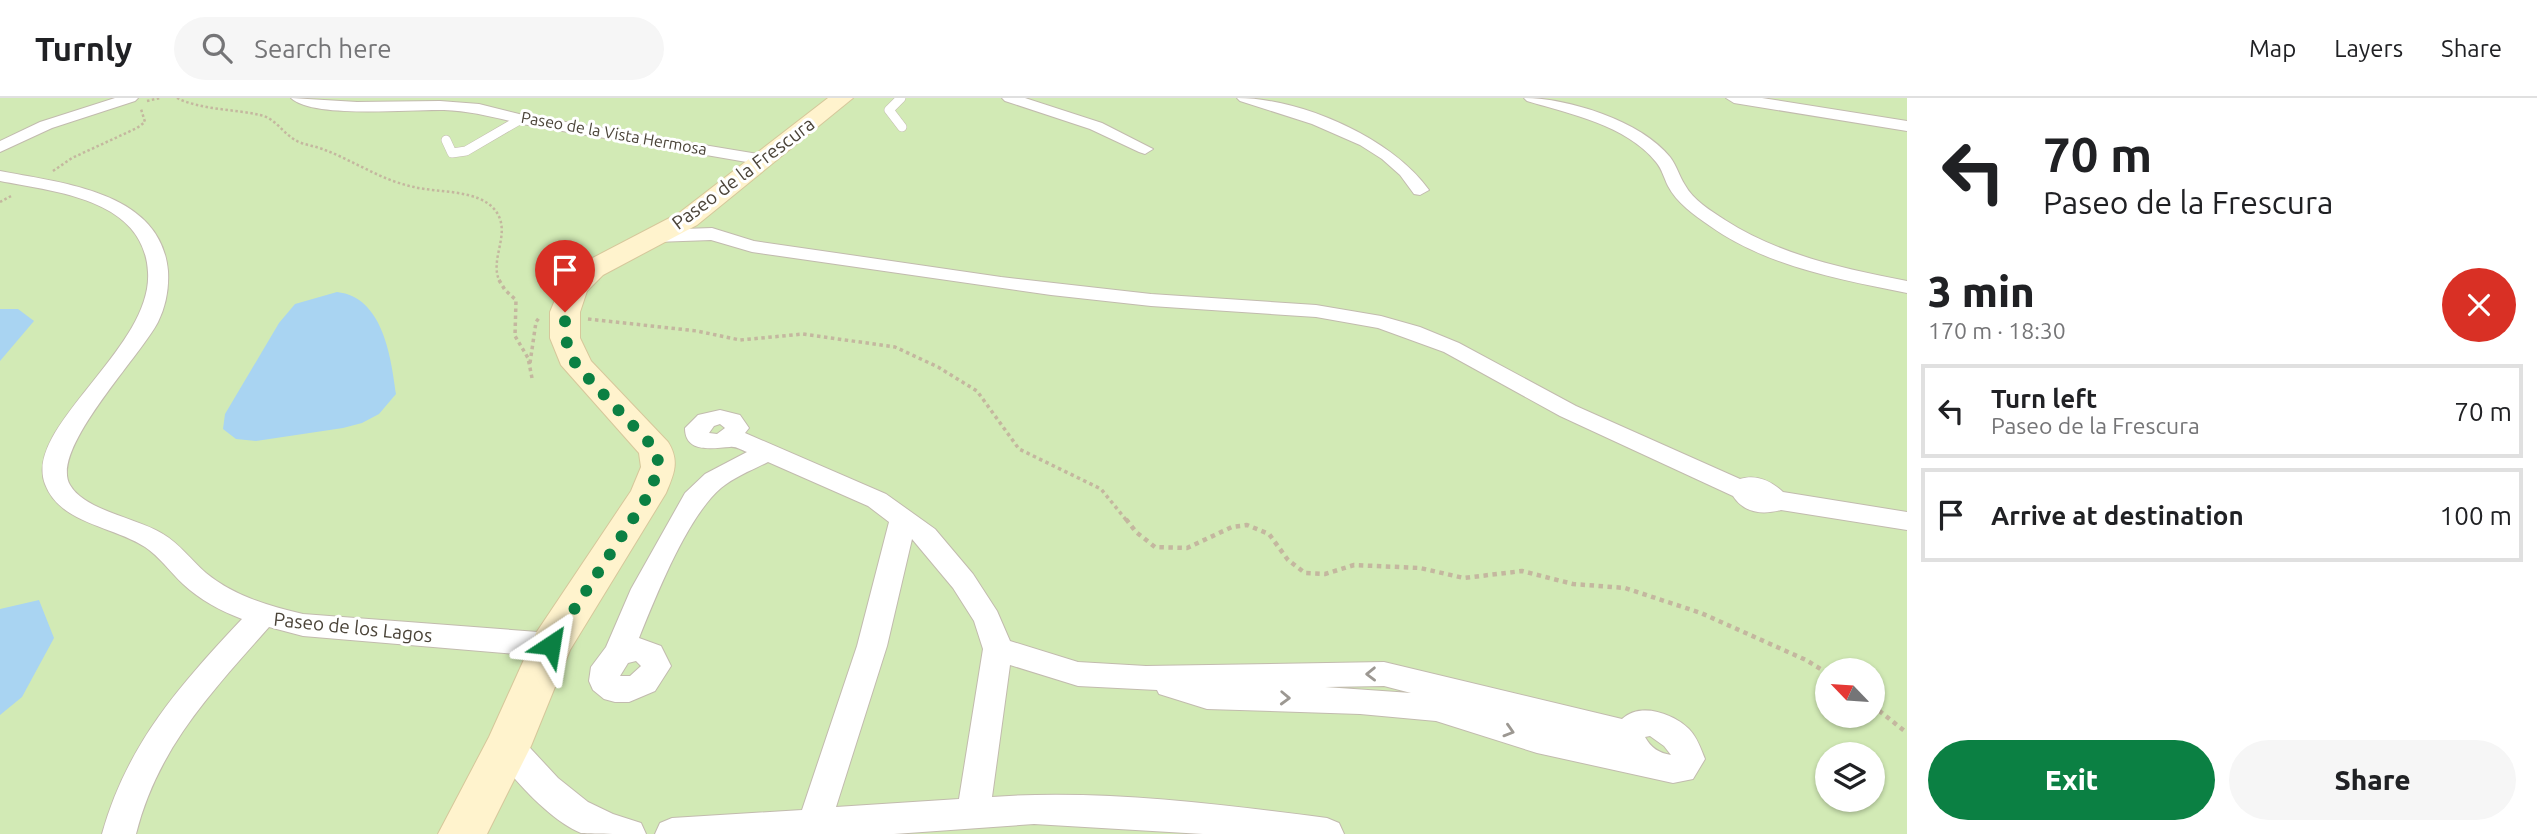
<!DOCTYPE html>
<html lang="en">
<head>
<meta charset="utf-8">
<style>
	:root { --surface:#fff; --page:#f6f6f6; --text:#202124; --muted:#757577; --line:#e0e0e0; --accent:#0b8043 }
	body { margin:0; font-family:Ubuntu,sans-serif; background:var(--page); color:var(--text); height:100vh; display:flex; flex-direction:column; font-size:26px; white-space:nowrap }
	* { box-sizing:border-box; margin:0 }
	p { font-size:23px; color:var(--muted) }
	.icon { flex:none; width:38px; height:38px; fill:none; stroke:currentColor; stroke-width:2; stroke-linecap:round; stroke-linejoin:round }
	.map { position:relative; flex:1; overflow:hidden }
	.side { display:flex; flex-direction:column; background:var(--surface); width:630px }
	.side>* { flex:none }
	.banner { background:#fff; color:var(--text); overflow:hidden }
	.needle { width:46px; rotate:295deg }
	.tools { position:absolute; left:1815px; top:560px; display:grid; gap:14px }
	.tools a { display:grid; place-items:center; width:70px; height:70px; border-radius:50%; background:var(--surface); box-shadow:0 2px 5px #0004; font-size:35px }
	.pin { position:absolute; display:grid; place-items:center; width:60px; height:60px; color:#fff; margin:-72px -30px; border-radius:50% 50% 50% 0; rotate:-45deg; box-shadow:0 0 7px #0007 }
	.pin .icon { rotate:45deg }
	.me { position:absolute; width:77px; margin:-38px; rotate:33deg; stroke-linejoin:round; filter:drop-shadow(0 0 5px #0008) }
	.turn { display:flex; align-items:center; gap:24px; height:147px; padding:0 21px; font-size:32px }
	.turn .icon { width:91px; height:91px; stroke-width:2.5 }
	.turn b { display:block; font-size:49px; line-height:60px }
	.round { display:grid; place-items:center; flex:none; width:74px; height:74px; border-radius:37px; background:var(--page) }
	.headline { display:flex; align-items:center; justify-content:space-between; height:119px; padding:0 21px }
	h1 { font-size:42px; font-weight:800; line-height:52px }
	.action { display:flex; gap:14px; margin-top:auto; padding:14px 21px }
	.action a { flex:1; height:80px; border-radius:42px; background:var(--accent); color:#fff; font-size:28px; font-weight:800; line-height:80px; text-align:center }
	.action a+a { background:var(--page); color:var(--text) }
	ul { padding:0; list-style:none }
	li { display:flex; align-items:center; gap:21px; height:94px; margin:0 14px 10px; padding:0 7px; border:4px solid var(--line); border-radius:0px }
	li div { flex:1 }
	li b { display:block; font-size:26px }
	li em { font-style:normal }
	header { display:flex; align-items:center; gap:42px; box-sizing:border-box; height:98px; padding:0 35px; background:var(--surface); border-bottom:2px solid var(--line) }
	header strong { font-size:33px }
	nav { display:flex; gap:38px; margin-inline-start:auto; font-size:24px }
	.search { width:490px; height:63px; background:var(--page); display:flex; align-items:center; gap:18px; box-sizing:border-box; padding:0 24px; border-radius:38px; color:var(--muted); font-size:26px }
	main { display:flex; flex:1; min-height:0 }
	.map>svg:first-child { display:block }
	.green { fill:#d2eab5; fill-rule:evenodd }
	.water { fill:#a9d4f2 }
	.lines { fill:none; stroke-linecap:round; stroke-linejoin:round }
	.lane-casing { stroke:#c2bbae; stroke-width:10 }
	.street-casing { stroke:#c2bbae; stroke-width:2 }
	.secondary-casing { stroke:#d6c79b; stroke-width:2 }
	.path-far2 { stroke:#c4b79f; stroke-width:2.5; stroke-dasharray:2.5 2.5; stroke-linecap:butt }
	.path-far1 { stroke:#c4b79f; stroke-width:3.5; stroke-dasharray:3.5 3.5; stroke-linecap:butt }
	.path { stroke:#c4b79f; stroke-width:4.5; stroke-dasharray:4.5 4.5; stroke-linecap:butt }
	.lane { stroke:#fff; stroke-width:9 }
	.street { fill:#fff; fill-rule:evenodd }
	.secondary { fill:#fff3cd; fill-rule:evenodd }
	.oneway { stroke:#9c9892 }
	.route { stroke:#0b8043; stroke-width:12; stroke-dasharray:0 21.6 }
	.labels { text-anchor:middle; stroke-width:6; stroke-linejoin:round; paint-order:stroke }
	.far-street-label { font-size:16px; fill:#4b4439; stroke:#fff }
	.street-label { font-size:19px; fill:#4b4439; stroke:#fff }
</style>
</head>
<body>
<header>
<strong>Turnly</strong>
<div class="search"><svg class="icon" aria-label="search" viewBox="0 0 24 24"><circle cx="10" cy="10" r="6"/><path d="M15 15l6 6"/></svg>Search here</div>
<nav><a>Map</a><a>Layers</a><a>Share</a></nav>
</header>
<main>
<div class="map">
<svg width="1907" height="736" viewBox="0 0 1907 736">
	<rect width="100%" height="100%" fill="#f6f3ec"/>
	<!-- green -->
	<path class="green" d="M0,0H1907V736H0ZM1827,572H1872V618H1827ZM1827,656H1872V702H1827Z"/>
	<!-- water -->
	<g class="water">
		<path d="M337,194C383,199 391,259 396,296L379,316L362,325L343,330L256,343L236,341L223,331L225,316L279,225L295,206Z"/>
		<polygon points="0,211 18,211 34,223 0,263"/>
		<polygon points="39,502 54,540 22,599 0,617 0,511"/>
	</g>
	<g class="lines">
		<defs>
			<g id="lane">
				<polyline points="901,0 889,12 902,29"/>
				<polyline points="446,42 452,55 466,53 521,21"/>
			</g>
			<g id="street">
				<polygon points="115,0 138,0 135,3 52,30 0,54 0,43 40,24"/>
				<path d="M291,0L357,4L440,3L479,6L523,17L764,57L772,62L764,67C689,54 613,41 538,29C506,23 476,13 444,12C412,11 313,21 291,0Z"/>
				<polygon points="1002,0 1025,0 1102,25 1153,51 1145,56 1139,54 1090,31 1005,3"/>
				<path d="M1237,0C1301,0 1392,40 1429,92L1420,97L1414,96L1400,77L1382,61L1360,47L1312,26L1240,3Z"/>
				<path d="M1524,0C1568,0 1641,23 1670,59C1677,68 1679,78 1685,87C1693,102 1711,113 1725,122C1779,157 1845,171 1907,183V195C1841,182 1766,168 1710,128C1694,117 1677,105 1668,88C1664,80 1662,71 1656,64C1626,27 1570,16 1527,3Z"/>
				<polygon points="1726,0 1762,0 1907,23 1907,33 1734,5"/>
				<path d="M0,73C61,85 161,93 168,173C169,190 166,208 158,224C140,259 49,352 70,387C85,413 138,420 163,436C180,446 191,462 206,475C234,498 269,508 303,516L551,535L561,539L566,547L561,555L551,559L303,538L269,529C211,595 158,649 136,736H102C127,646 180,587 242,521C221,513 200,502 183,486C170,474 160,459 145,449C113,428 60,426 45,386C23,329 153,250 148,174C144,101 56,94 0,83Z"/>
				<path d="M712,130L754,143L1001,179L1151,196L1316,207L1381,218L1420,229L1459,245L1576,308L1740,381C1757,376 1771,383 1783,394L1907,414V432L1781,412C1762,417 1744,415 1733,398L1560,318L1444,254L1378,230L1316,219L1151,208L1051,197L752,154L711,142L655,144L646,138L655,132Z"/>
				<path d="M720,312L740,317L749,330L745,335L886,396L935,431L973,476L997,513L1010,543L1078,564L1146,568L1384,564L1622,621C1640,604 1673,615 1689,631C1697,639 1701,651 1705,661L1693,681L1673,685L1537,655L1436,623L1360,616L1207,611L1159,596L1157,592L1078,588L1010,567L992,699C1100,691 1220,706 1327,720L1339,725L1344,736H1203L1034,726L894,736H655L660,725L672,720L802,712L857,548L889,424L868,408L768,364C752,372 734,379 721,390C687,419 656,498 639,540L661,548L671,568L655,593L629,604H615L604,601L593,592L589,583L591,569L606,549L631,491L685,395L705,376L747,354C741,352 736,348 730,349C713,350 685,356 685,330L698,317ZM720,326L725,330L717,336L709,335L714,328ZM912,441L953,490L974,523L983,551L959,701L836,709L887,548ZM636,563L641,568L630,578H620L628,565ZM1384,588L1411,595L1325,589ZM1650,638L1664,648L1671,657C1659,655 1651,650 1645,639Z"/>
				<path d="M508,634L519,638L558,680L588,704L613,716L641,725L646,736C630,736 595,736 581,735C551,723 506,676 492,648L497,638Z"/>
			</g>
			<path id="secondary" d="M828,0H853L697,127L603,177L587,193L580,214V240L591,263L668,344C680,363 674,376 666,395L570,552L531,648L487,736H438L489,639L536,535L631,393L641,369L639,355L561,267L550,240V214L560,190L583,165L679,115Z"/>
		</defs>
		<!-- lane casing -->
		<use href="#lane" class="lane-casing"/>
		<!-- street casing -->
		<use href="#street" class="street-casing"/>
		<!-- secondary casing -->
		<use href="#secondary" class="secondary-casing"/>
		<!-- path-far2 -->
		<g class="path-far2">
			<path d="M177,0C201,12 234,11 260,17C275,20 282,34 295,42C303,47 316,48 325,52C354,63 383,83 414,89C438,95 478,91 495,112C513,135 488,161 500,184"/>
			<polyline points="147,3 160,0"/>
			<polyline points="53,73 72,60 137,30 145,24 141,11"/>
			<polyline points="0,104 13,97"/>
		</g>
		<!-- path-far1 -->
		<g class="path-far1">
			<polyline points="499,182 505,192 516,202 515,238 528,260 532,280"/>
			<polyline points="588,221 697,233 740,242 803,236 895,249 938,269 977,293 1019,351 1101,391 1127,423"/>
			<polyline points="530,265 536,224 539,220"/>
		</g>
		<!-- path -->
		<g class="path">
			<polyline points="1126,421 1136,434 1155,449 1187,450 1232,429 1247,427 1269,436 1288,462 1305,475 1325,476 1354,467 1420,470 1464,480 1522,473 1573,486 1625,490 1701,515 1806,562 1827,575"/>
			<polyline points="1872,607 1907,635"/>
		</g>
		<!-- lane -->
		<use href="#lane" class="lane"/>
		<!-- street -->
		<use href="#street" class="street"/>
		<!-- secondary -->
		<use href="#secondary" class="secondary"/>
	</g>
	<!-- one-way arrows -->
	<defs><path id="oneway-chevron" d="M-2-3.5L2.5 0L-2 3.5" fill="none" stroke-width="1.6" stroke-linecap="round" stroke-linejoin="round" transform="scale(1.75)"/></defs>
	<g class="oneway">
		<use href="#oneway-chevron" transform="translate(1371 576) rotate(179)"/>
		<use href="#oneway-chevron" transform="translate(1285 600) rotate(2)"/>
		<use href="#oneway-chevron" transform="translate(1509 633) rotate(17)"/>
	</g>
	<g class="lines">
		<!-- route -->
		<polyline class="route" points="551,547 649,396 659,369 656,352 576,267 565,240 565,214"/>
	</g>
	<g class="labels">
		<!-- far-street labels -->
		<g class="far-street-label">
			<text transform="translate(614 35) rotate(10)" y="6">Paseo de la Vista Hermosa</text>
		</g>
		<!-- street labels -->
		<g class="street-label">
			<text transform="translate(743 75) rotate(-37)" y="7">Paseo de la Frescura</text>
			<text transform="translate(353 529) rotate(6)" y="7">Paseo de los Lagos</text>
		</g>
	</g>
</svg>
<div class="tools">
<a><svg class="needle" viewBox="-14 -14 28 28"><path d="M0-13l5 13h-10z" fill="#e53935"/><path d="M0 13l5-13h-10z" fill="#757577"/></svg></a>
<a><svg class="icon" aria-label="layers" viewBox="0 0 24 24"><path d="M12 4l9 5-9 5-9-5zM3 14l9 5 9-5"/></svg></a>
</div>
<div class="pin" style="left:565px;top:214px;background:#d93025"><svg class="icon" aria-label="arrive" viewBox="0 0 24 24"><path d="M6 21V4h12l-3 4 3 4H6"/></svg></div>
<svg class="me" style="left:551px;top:547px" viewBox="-20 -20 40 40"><path d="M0-17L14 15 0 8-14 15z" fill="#0b8043" stroke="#fff" stroke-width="4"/></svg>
</div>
<section class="side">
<div class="banner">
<div class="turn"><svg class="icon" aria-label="left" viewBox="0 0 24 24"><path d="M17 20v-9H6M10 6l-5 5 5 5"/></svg><div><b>70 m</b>Paseo de la Frescura</div></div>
</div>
<div class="headline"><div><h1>3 min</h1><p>170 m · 18:30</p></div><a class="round" style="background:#d93025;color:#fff"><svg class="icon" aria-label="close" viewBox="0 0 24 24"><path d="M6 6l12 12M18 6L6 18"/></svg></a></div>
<ul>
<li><svg class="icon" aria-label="left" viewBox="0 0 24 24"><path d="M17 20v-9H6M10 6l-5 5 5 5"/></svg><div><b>Turn left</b><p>Paseo de la Frescura</p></div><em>70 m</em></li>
<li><svg class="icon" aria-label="arrive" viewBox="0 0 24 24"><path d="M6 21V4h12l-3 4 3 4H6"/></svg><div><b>Arrive at destination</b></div><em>100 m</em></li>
</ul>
<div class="action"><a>Exit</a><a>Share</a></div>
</section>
</main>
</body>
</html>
